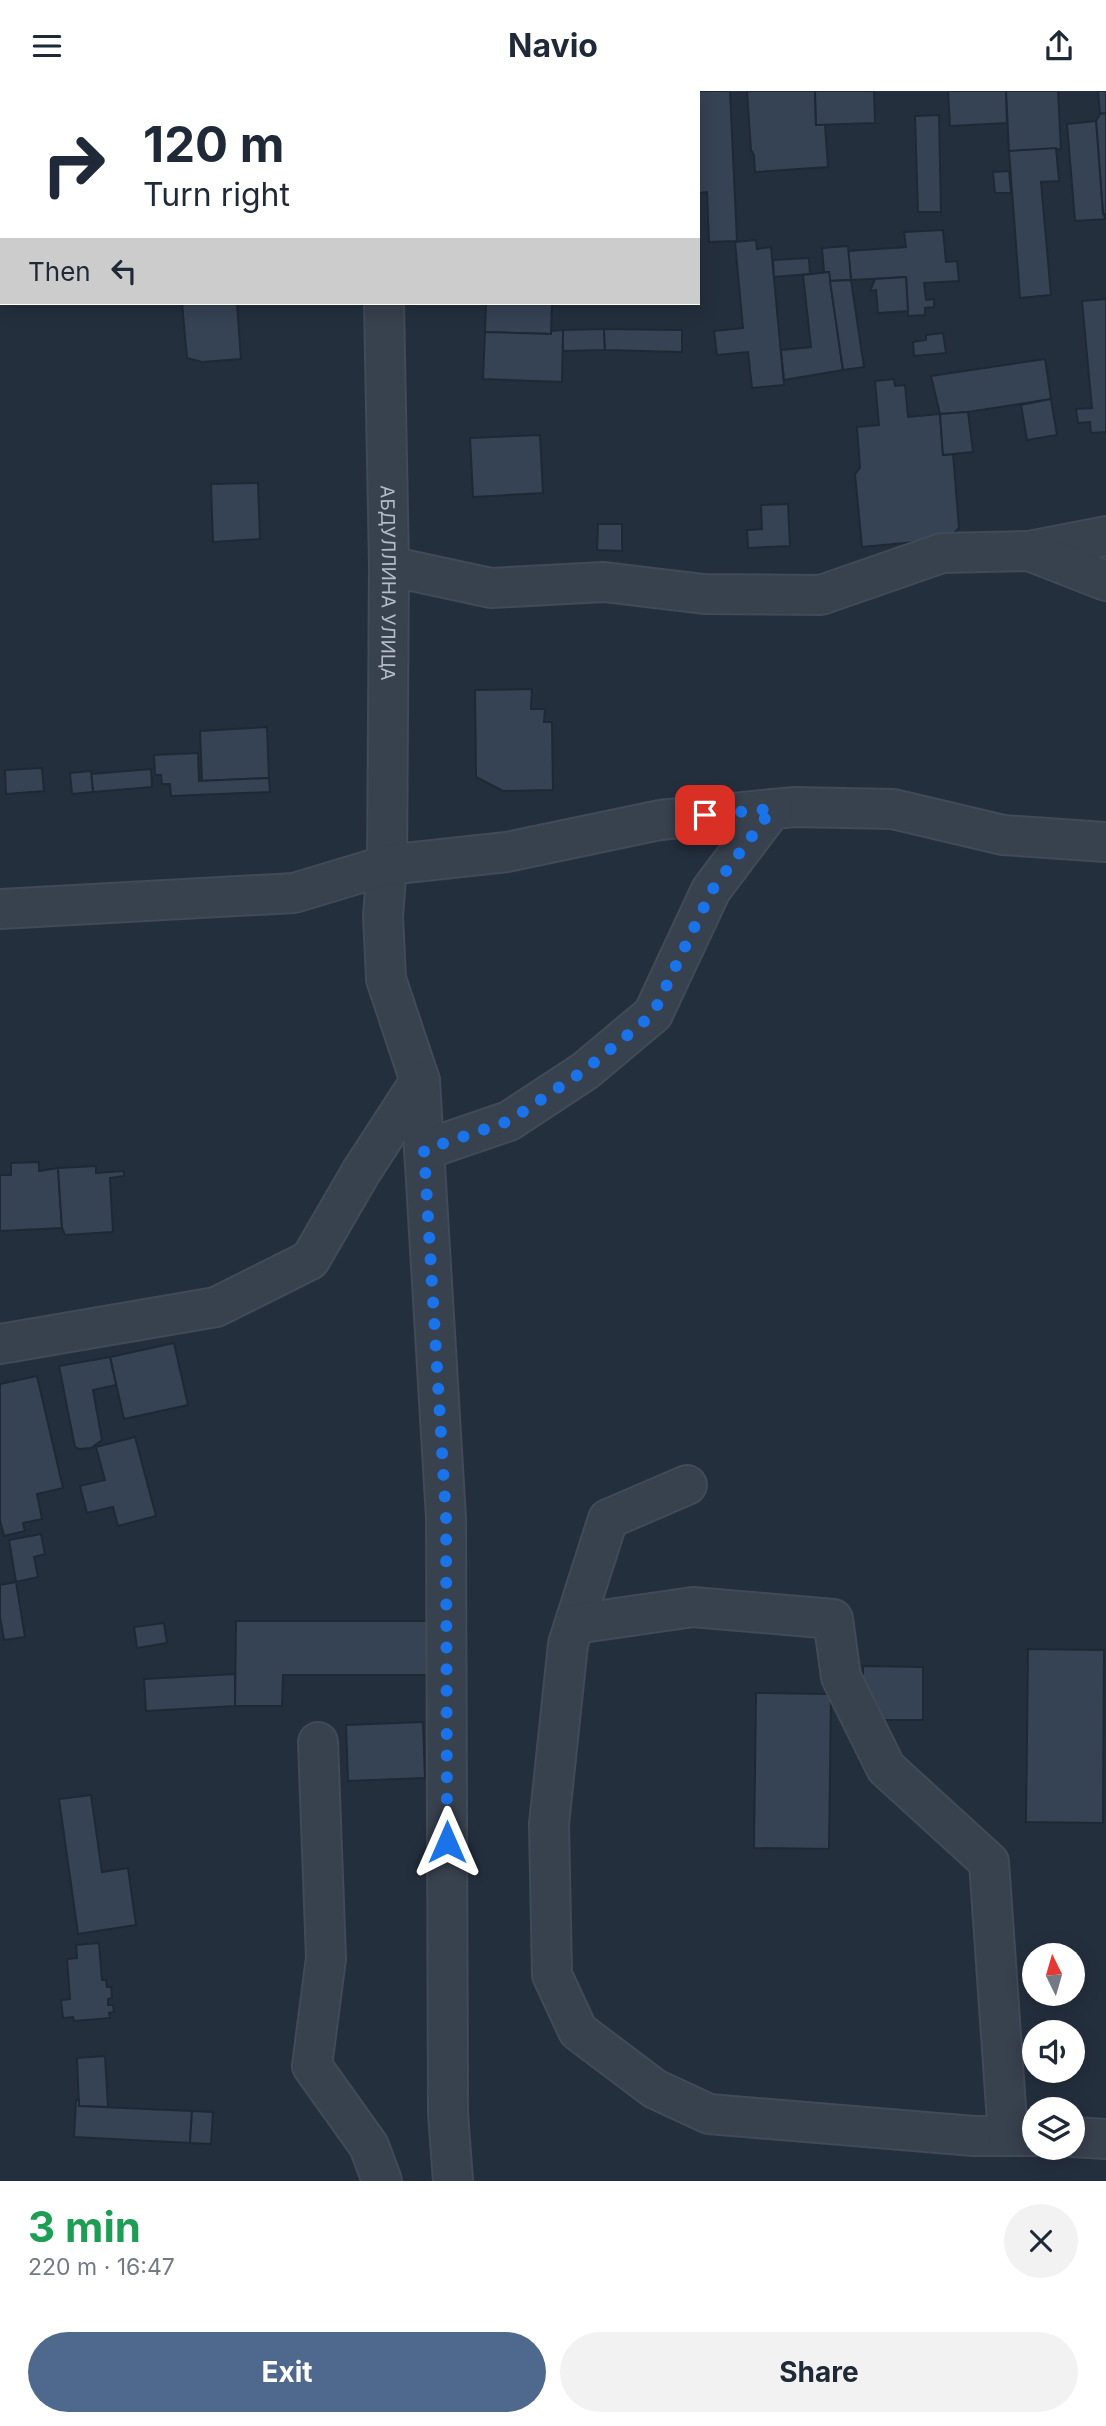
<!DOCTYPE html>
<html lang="en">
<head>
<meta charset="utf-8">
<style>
	:root { --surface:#fff; --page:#f2f2f3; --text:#1f2937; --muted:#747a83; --accent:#4f688e }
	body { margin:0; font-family:Inter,sans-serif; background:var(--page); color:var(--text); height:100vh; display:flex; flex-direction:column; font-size:26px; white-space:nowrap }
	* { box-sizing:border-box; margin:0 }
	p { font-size:23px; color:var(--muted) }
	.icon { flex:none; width:38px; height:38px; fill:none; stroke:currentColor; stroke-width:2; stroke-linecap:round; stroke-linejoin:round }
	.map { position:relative; height:2090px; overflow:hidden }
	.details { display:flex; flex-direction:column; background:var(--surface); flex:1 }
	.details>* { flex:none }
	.banner { position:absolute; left:0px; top:0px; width:700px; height:214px; box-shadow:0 4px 18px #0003; background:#fff; color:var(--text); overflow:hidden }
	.needle { width:46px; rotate:355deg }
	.fabs { position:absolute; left:1022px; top:1852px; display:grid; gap:14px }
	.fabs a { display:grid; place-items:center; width:63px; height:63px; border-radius:50%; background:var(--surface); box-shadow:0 4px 18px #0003; font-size:35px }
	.pin { position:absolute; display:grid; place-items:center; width:60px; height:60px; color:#fff; margin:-30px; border-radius:14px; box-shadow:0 4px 10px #0006 }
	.me { position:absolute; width:77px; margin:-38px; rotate:0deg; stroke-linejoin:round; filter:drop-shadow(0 0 5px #0008) }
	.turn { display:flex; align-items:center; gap:24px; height:147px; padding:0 28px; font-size:32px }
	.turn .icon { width:91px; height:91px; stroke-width:2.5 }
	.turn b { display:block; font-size:49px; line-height:60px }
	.then { display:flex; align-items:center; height:66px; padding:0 28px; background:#0003; gap:14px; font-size:26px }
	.round { display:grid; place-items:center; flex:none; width:74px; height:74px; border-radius:37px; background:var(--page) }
	.overview { display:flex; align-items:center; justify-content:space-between; height:119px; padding:0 28px }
	h1 { font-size:42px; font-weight:700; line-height:52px; color:#1e9e55 }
	.primary-button { display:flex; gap:14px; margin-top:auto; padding:14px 28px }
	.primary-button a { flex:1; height:80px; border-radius:42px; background:var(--accent); color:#fff; font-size:28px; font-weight:700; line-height:80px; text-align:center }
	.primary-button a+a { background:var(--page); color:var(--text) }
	header { display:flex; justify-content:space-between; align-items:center; height:91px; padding:0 28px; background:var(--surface); font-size:32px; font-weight:700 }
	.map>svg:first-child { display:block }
	.building { fill:#364354; stroke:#1f2835; stroke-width:2 }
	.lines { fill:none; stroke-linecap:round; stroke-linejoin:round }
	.minor-casing { stroke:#414a57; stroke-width:42 }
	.minor { stroke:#38414e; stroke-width:38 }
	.route { stroke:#1a73e8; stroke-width:12; stroke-dasharray:0 21.6 }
	.labels { text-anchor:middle; stroke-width:7; stroke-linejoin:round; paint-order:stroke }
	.street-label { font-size:19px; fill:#b4bcc9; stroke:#1d2633 }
</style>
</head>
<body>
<header><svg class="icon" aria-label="menu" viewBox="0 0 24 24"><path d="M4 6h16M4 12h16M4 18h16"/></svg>Navio<svg class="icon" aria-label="share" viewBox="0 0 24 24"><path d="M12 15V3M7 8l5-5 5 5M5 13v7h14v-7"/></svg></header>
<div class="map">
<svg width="1106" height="2090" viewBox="0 0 1106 2090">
	<rect width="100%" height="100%" fill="#242f3e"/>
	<!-- building -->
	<g class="building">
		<rect x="499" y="0" width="92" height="2"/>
		<rect x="605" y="0" width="82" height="2"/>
		<polygon points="696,0 730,0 737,150 709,151 707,101 698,102 698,2"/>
		<polygon points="747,0 815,0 816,34 825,33 828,76 755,81 754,64 751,59"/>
		<polygon points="815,0 874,0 875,32 816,34"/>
		<polygon points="948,0 1006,0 1007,32 950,35"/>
		<polygon points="1006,0 1058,0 1061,58 1009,60"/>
		<polygon points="1098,0 1106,0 1106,22 1100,23"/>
		<polygon points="1106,22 1106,123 1103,123 1096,30 1100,23"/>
		<polygon points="939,24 941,121 918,121 915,25"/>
		<polygon points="1096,30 1103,123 1106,128 1075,130 1067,33"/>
		<polygon points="1056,57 1059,90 1041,91 1051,204 1020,207 1009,60"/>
		<polygon points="1009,80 1011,102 995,102 993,81"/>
		<polygon points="943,139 946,171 957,170 959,190 924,192 926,209 934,208 934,216 925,217 925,224 908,225 906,186 851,189 848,160 906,156 904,141"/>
		<polygon points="756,149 757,158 771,156 784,294 752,297 748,261 717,264 714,240 743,237 735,151"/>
		<polygon points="848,155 851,189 830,190 829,181 824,181 822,157"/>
		<polygon points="809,167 810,183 774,186 773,169"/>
		<polygon points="829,181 843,279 784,289 781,259 811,256 803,184"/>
		<polygon points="906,186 908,220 878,222 876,199 870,200 875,188"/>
		<polygon points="851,189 864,276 843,279 830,190"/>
		<polygon points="1106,208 1106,341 1091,342 1090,331 1078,332 1076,318 1092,317 1082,210"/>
		<polygon points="182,212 237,212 241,268 202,271 187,267"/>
		<polygon points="486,212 552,212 551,243 485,241"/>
		<polygon points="604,238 605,259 563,260 563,239"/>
		<polygon points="604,238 682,239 682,261 605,259"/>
		<polygon points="563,239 562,291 483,288 485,241 551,243 551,240"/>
		<polygon points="943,242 946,262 914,265 913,251 926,249 926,244"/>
		<polygon points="1045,268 1051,308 968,321 940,323 931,285"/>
		<polygon points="894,288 895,295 905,294 908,326 940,323 943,364 953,363 959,437 948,448 862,456 855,383 860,377 857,336 879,334 875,290"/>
		<polygon points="1051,308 1057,344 1027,349 1021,314"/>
		<polygon points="968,321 973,361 943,364 940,323"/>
		<polygon points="540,344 543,402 473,406 470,347"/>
		<polygon points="258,392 260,448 213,451 211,393"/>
		<polygon points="788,413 790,455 748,457 747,439 762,438 761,414"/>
		<polygon points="598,433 622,433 622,460 597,459"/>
		<polygon points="532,598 531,618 545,618 544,631 552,631 553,699 503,700 476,686 475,599"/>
		<polygon points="267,636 269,687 202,690 200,640"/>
		<polygon points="198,662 199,690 269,687 270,701 171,705 170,693 162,693 161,684 155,684 154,664"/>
		<polygon points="42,677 44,700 6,703 5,679"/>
		<polygon points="151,678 152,696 93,701 91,683"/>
		<polygon points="91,680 93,701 72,703 70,682"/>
		<polygon points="39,1071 39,1080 58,1077 62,1137 0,1140 0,1084 11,1084 11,1072"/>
		<polygon points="96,1075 96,1082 124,1080 124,1085 110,1087 113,1141 65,1144 62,1137 58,1077"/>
		<polygon points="174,1252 188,1314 124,1328 110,1266"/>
		<polygon points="110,1266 116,1294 93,1299 102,1349 91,1357 79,1358 75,1356 59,1275"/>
		<polygon points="37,1285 63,1397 37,1403 42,1428 23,1432 25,1440 4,1445 0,1429 0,1293"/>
		<polygon points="135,1346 156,1425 118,1435 113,1416 87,1422 80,1395 105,1389 96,1356"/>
		<polygon points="41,1443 45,1463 34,1466 38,1486 16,1491 9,1449"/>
		<polygon points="16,1491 25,1546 4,1549 0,1526 0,1494"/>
		<polygon points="236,1530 428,1530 428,1584 283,1584 282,1615 235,1615"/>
		<polygon points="164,1532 167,1552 137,1557 134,1536"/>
		<polygon points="1028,1558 1104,1559 1103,1732 1026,1731"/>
		<polygon points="863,1575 923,1576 923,1629 863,1629"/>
		<polygon points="235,1583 235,1615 146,1620 144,1588"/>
		<polygon points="756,1602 831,1603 829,1758 754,1757"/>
		<polygon points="423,1631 425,1687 348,1690 346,1634"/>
		<polygon points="91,1704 102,1781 128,1777 136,1834 78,1843 59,1708"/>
		<polygon points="99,1852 102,1889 106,1889 107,1896 111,1896 112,1907 108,1908 108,1914 113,1914 114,1921 109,1922 110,1927 74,1930 73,1926 63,1927 61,1909 70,1908 67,1868 77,1867 76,1854"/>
		<polygon points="105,1965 108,2016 79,2015 77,1967"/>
		<polygon points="76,2009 79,2009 79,2015 192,2020 190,2052 74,2046"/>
		<polygon points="192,2020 213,2021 211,2053 190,2052"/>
	</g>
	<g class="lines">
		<defs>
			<g id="minor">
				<polyline points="379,0 379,2"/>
				<path id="s1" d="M384,212L389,475L387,774L383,825L386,888L420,990L446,1427L448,2022L453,2090"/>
				<polyline points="1029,460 1106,445"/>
				<polyline points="389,475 491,497 604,491 704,503 821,504 942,462 1029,460 1106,490"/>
				<polyline points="0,818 294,802 387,774 507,761 660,729 794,716 893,718 1003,744 1106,751"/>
				<polyline points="424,1059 509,1030 585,980 653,923 711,799 772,718"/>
				<polyline points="0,1253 216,1216 310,1169 361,1081 420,990"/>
				<polyline points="687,1394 608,1428 568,1553 549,1733 552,1884 578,1940 655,1998 709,2023 974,2045 1034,2045"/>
				<polyline points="575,1533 693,1516 833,1528 841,1586 886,1677 989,1771 1008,2045"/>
				<polyline points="318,1651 326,1867 312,1975 369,2055 382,2090"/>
				<polyline points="1073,2046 1106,2048"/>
			</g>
		</defs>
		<!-- minor casing -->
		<use href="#minor" class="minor-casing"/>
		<!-- minor -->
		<use href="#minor" class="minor"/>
	</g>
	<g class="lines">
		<!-- route -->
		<polyline class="route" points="447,1751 446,1427 424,1059 509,1030 585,979 653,923 712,799 772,718 705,724"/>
	</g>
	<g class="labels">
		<!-- street labels -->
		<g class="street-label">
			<text dy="7" stroke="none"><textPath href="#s1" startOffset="280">АБДУЛЛИНА УЛИЦА</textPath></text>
		</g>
	</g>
</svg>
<div class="fabs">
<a><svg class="needle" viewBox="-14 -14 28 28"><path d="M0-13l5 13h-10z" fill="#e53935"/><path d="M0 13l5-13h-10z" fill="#747a83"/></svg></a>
<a><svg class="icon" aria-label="sound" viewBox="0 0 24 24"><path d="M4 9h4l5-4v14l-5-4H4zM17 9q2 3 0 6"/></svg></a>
<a><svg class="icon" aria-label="layers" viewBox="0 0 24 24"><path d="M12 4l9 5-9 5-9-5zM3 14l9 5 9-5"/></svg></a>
</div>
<div class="pin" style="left:705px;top:724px;background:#d93025"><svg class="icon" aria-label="arrive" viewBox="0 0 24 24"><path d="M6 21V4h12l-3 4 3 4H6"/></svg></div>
<svg class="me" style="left:447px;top:1751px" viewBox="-20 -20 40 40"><path d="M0-17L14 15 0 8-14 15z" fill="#1a73e8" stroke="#fff" stroke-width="4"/></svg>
<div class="banner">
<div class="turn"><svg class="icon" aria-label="right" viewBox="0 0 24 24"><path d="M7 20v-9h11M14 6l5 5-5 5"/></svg><div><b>120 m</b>Turn right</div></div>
<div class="then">Then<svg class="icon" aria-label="left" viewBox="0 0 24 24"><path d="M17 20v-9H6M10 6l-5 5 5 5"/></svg></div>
</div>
</div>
<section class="details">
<div class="overview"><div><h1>3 min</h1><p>220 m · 16:47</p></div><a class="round"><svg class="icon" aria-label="close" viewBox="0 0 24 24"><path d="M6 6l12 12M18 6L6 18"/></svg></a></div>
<div class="primary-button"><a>Exit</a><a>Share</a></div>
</section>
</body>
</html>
